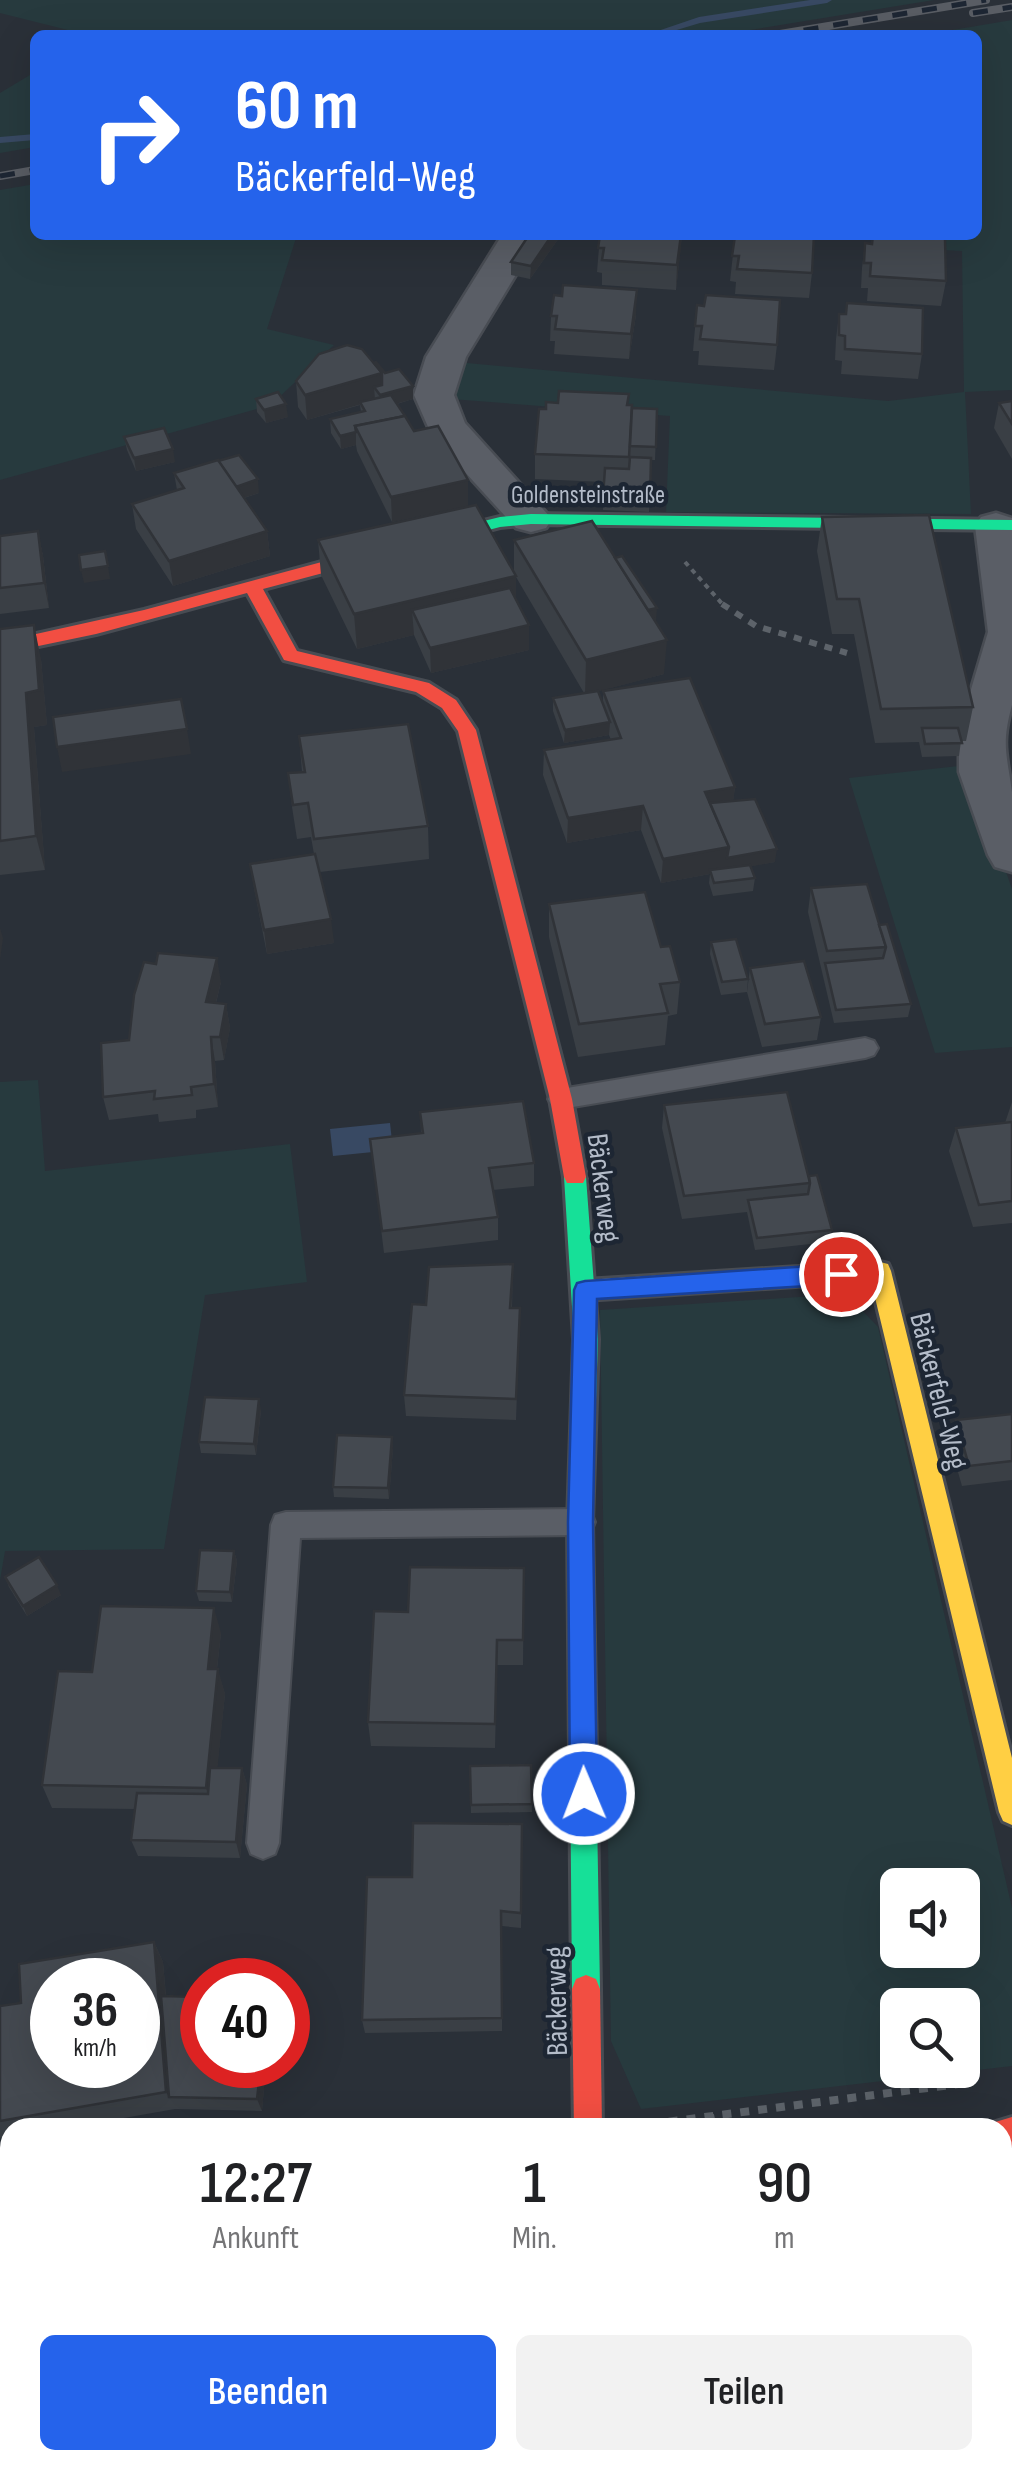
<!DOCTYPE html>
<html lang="de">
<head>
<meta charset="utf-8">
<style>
	:root { --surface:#fff; --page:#f2f2f2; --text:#202124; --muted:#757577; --accent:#2563eb }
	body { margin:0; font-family:"Sofia Sans Condensed",sans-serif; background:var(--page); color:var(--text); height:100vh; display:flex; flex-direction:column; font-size:38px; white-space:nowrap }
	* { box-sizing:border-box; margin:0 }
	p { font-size:32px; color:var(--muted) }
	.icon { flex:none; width:55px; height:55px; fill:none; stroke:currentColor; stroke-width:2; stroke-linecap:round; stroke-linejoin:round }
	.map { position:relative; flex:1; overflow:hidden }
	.drawer { position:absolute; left:0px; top:2118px; width:1012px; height:352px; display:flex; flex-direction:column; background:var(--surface); border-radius:30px 30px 0 0; box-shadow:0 10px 40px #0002 }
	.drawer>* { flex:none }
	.hud { position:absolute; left:30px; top:30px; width:952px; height:210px; border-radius:15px; box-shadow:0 10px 40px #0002; background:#2563eb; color:#fff; overflow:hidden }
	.buttons { position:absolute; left:880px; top:1868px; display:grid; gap:20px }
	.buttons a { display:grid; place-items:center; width:100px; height:100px; border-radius:15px; background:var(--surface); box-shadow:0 10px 40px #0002; font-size:50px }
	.speed { position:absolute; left:30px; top:1958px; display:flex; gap:20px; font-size:50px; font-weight:700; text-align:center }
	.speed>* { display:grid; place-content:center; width:130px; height:130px; border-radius:50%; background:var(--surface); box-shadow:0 10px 40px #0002; line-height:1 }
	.speed small { font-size:25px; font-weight:400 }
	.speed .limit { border:15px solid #d22; background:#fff; color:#111 }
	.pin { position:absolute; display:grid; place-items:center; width:85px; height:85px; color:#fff; margin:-42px; border:5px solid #fff; border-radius:50%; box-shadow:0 2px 10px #0007 }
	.me { position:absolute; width:110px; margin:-55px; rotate:359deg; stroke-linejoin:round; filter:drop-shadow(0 0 8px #0008) }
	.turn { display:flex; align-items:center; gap:35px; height:210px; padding:0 40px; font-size:45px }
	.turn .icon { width:130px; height:130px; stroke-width:2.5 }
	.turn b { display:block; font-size:70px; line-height:85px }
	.eta { display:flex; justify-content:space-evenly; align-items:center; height:170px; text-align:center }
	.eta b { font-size:60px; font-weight:600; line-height:70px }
	.cta { display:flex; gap:20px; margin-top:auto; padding:20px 40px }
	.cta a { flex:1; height:115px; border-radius:15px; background:var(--accent); color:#fff; font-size:40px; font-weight:600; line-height:115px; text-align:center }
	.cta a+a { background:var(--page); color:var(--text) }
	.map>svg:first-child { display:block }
	.green { fill:#273a3e; fill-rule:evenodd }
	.water { fill:#384963 }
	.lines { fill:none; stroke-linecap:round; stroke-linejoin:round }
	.stream { fill:#384963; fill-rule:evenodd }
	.lane-casing { stroke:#484c53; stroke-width:4 }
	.street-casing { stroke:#484c53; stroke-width:5 }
	.fast-casing { stroke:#484c53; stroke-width:6 }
	.slow-casing { stroke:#484c53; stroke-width:6 }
	.jam-casing { stroke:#484c53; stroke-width:6 }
	.path-far2 { stroke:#5d636a; stroke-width:4; stroke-dasharray:5 5; stroke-linecap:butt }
	.path-far1 { stroke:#5d636a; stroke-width:6; stroke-dasharray:8 8; stroke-linecap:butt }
	.path { stroke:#5d636a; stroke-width:8; stroke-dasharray:9 9; stroke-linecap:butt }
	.lane { fill:#5a5e66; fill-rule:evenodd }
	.street { fill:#5a5e66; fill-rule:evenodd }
	.fast { fill:#16e098; fill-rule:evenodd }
	.slow { fill:#ffcf43; fill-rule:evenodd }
	.jam { fill:#f24e42; fill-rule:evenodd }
	.rail-casing { stroke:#595d64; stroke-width:8 }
	.rail { stroke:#1d2633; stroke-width:5; stroke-dasharray:15; stroke-linecap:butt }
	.wall { fill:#3a3f45 }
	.shaded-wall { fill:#303338 }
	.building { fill:#444950; stroke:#303338; stroke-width:2.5; fill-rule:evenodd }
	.route { fill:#2563eb; stroke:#184099; stroke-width:2.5 }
	.labels { text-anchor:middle; stroke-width:9; stroke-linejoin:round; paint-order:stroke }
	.far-street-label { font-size:25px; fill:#b4bcc9; stroke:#1d2633 }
	.street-label { font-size:30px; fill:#b4bcc9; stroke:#1d2633 }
</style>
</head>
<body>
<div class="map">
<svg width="1012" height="2469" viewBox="0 0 1012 2469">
	<rect width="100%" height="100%" fill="#2a3038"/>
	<!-- green -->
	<g class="green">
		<polygon points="0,0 934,0 719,35 88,35 0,13"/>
		<polygon points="1012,20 1012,390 965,392 971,514 666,512 670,416 451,399 456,362 888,401 964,392 962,251 926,249 926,235 978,235 978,35 923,35"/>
		<polygon points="35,72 35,147 0,153 0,93"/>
		<polygon points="35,184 35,235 297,235 267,329 334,345 271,405 0,480 0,190"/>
		<polygon points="968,765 1012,889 1012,1047 935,1053 849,778"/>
		<polygon points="38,1080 45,1171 290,1144 307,1282 205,1295 164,1549 5,1551 0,1580 0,1082"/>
		<path d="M829,1295L856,1304L878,1327L1012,1908V2066L641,2109L611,2041L600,1310ZM898,1885H962V1950H898ZM898,2005H962V2070H898Z"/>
		<polygon points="10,2388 10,2460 63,2460 62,2469 0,2469 0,2389"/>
	</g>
	<!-- water -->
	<polygon class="water" points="390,1123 393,1150 333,1156 330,1129"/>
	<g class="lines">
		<!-- stream -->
		<g class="stream">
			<polygon points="810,0 832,0 827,3 700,23 660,35 646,35 699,17"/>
			<polygon points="35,134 35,140 0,143 0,137"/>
		</g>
		<defs>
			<g id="lane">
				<polygon points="865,1038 874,1041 878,1048 874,1055 865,1058 561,1109 552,1106 548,1099 552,1092 561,1089"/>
				<polygon points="580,1509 591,1512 595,1522 591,1532 580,1535 300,1538 279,1843 275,1854 263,1859 251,1854 247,1843 271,1525 275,1515 286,1512"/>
			</g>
			<g id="street">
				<polygon points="502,235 540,235 466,357 454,395 465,423 552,519 546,528 531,532 516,528 432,436 414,395 426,357"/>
				<path d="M996,513L1012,518V705C1001,745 1007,754 1012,792C1012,817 1012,846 1012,872L995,867L988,855L959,772V730L988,632L975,526L981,517Z"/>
				<polygon points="590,2460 666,2460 665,2469 589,2469"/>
			</g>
			<g id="fast">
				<polygon points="531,514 1012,520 1012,530 531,524 500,527 381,558 372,552 375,548 500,517"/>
				<polygon points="575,1168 583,1171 586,1177 598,1339 592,1522 600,1989 596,1999 586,2003 576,1999 572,1989 568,1522 574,1339 564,1177 567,1171"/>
			</g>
			<polygon id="slow" points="880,1262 888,1264 891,1271 1012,1758 1012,1825 1003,1821 999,1812 871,1281 585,1300 577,1297 574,1290 577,1283 585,1280"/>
			<g id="jam">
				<polygon points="381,546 387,548 387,556 263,589 297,651 429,683 456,700 476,730 572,1099 586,1177 583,1183 567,1183 564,1177 550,1099 458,731 442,708 416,692 284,660 247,593 96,634 0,654 0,642 144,610"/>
				<polygon points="586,1975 596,1979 600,1989 602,2128 574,2128 572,1989 576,1979"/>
				<polygon points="1012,2117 1012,2147 1002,2147 1002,2128 990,2128 992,2123"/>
				<polygon points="10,2289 10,2319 0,2321 0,2291"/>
			</g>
		</defs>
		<!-- lane casing -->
		<use href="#lane" class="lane-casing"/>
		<!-- street casing -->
		<use href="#street" class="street-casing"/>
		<!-- fast casing -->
		<use href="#fast" class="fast-casing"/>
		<!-- slow casing -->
		<use href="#slow" class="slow-casing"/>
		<!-- jam casing -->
		<use href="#jam" class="jam-casing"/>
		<!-- path-far2 -->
		<polyline class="path-far2" points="685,562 725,607"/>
		<!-- path-far1 -->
		<polyline class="path-far1" points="722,604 756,626 847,653"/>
		<!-- path -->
		<g class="path">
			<polyline points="710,2115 713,2128"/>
			<polyline points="651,2124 966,2083"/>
		</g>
		<!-- lane -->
		<use href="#lane" class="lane"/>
		<!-- street -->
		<use href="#street" class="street"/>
		<!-- fast -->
		<use href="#fast" class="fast"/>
		<!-- slow -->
		<use href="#slow" class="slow"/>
		<!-- jam -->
		<use href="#jam" class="jam"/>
		<defs>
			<g id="rail">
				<polyline points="973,13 1012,7"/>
				<polyline points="774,35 986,0"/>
				<polyline points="0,176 35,170"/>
			</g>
		</defs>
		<!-- rail casing -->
		<use href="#rail" class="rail-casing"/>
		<!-- rail -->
		<use href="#rail" class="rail"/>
	</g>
	<!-- wall -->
	<g class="wall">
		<polygon points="561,235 530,279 511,275 511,262"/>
		<polygon points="600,235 682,235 676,290 602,285 602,273 597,272"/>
		<polygon points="872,235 946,281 941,306 867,301 868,288 861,288 862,268 865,243 871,244"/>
		<polygon points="735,236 812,273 809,298 735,294 736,282 730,281"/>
		<polygon points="847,303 922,354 918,379 841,374 842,361 835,360 836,339 839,314 846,314"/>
		<polygon points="697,305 777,345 774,370 698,365 699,351 693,351"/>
		<polygon points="636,315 629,359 554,354 555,341 550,341 551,316"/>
		<polygon points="374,363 413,399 397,404 414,431 468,480 468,506 392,522 357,451 356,445 341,449 331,433 330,419 361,412 360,405 307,420 298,407 296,381"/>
		<polygon points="256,399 288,417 266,423 257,412"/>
		<polygon points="1012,401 1012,459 994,428 999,403"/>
		<polygon points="629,405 632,408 657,409 655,460 651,460 649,512 603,510 604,482 535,479 535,454"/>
		<polygon points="124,437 175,462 136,471 127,450"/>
		<polygon points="174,473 259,493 244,498 267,531 270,556 173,586 136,529 132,504 177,490"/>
		<polygon points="822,517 973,707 966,741 961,741 959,756 922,757 919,742 875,743 854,634 832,634 817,551"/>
		<polygon points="38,531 43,556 49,608 0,614 0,536"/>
		<polygon points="318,540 514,573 514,540 655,622 664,674 598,691 603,704 603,691 735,787 733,801 775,862 751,866 755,878 753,891 713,896 709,883 710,874 661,883 641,830 567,843 543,775 544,750 611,740 609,735 564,743 553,711 553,698 584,693 516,577 516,599 529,650 431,673 414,635 357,649 321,575"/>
		<polygon points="0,629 41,659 47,725 34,727 45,870 0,875"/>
		<polygon points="299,736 428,826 429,859 320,872 334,943 267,954 254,888 250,864 314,854 311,837 297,839 292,807 288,773 302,772"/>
		<polygon points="811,888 879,925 911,1004 908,1017 834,1023 808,912"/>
		<polygon points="549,904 661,947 680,982 677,1014 668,1016 665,1045 578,1057 549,937"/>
		<polygon points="711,942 748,979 747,992 721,995 710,954"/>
		<polygon points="750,968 821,1017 817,1040 762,1047 747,992"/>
		<polygon points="221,982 216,1003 226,1004 230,1028 224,1060 215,1061 218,1107 196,1110 196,1118 159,1122 158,1114 109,1120 103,1097 129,1040"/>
		<polygon points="1012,1102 1012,1223 973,1227 949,1151 956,1128 1005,1123"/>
		<polygon points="664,1105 809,1176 832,1230 829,1242 755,1250 747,1212 682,1219 662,1128"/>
		<polygon points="420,1112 534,1163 534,1186 493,1190 498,1217 498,1240 384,1253 370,1139 421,1133"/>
		<polygon points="513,1264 512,1308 520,1308 516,1420 406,1416 404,1395 426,1305"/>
		<polygon points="261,1410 256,1455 201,1453 199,1442"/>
		<polygon points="1012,1414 1012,1480 962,1486 949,1441 956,1420"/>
		<polygon points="392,1437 393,1448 389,1499 334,1497 333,1487"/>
		<polygon points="234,1551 237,1561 232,1602 199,1601 196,1591"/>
		<polygon points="524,1568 523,1665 497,1665 495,1748 371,1746 368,1722 408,1612"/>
		<polygon points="5,1577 61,1595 27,1616 9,1587"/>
		<polygon points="221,1633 217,1669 225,1694 217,1768 242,1768 247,1785 240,1858 138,1856 131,1840 135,1809 52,1808 42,1785 92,1672"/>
		<polygon points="531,1765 532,1812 471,1813 470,1766"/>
		<polygon points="522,1824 521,1928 502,1926 502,2031 365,2033 362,2020 412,1877"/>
		<polygon points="154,1942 163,1962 166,1996 266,2065 262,2111 175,2109 67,2128 10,2128 10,2137 2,2139 0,2137 0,2006 21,2003"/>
		<polygon points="1012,2238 1012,2316 1002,2318 1002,2240"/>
		<polygon points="372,2460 563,2460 532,2466"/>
		<polygon points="784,2460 942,2460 944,2469 786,2469"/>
	</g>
	<!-- shaded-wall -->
	<g class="shaded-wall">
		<polygon points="552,235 561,235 530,279 531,266"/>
		<polygon points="681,235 681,247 676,290 677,265"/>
		<polygon points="637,290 636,315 629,359 631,334"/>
		<polygon points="382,373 413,386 413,399 381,408 380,395 374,387 375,400 307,420 305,395"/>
		<polygon points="286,404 288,417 266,423 264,410"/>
		<polygon points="356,432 356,445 341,449 340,436"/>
		<polygon points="173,449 175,462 136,471 134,458"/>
		<polygon points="258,479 259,493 233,501 232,488"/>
		<polygon points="468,480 468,506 392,522 391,497"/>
		<polygon points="38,531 43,556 49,608 44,583"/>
		<polygon points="267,531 270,556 173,586 169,561"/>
		<polygon points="108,566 110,579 84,583 81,570"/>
		<polygon points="516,576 516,611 412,610 414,635 357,649 354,614"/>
		<polygon points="657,608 656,622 636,614"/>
		<polygon points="34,625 41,659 47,725 34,727 45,870 36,836 26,693"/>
		<polygon points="529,625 529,650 431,673 430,648"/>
		<polygon points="667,640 664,674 585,695 586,660"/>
		<polygon points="610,722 609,735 564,743 565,730"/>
		<polygon points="187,729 191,754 62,772 57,747"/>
		<polygon points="735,787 732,812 709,815 705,792"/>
		<polygon points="643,806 641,830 567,843 568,818"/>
		<polygon points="729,847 777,849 775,862 711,874 710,870 710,874 661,883 663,859"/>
		<polygon points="331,919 334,943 267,954 264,930"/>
		<polygon points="0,928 3,938 0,960"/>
		<polygon points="217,958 221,982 210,1026 206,1002"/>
		<polygon points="226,1004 230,1028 224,1060 220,1037"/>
		<polygon points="211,1037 215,1061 218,1107 214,1084"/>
		<polygon points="259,1399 261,1410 256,1455 254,1444"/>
		<polygon points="392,1437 393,1448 389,1499 388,1488"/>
		<polygon points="234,1551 237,1561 232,1602 230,1592"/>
		<polygon points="57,1585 61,1595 27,1616 23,1606"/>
		<polygon points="214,1608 221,1633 214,1694 208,1669"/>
		<polygon points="218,1669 225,1694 213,1811 206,1788"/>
		<polygon points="242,1768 247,1785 240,1858 236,1842"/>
		<polygon points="154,1942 163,1962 174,2097 169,2097 166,2092"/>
		<polygon points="261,2065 266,2065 262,2111 257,2099"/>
	</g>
	<!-- building -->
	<g class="building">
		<polygon points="529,235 552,235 531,266 511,262"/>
		<polygon points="600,235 681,235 677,265 602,260 604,248 598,248"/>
		<polygon points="742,235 814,235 812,273 737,269 739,256 732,256 735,236 741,237"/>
		<polygon points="873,235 945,238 946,281 870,276 871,263 864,263 865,243 872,244"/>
		<polygon points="563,285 637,290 631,334 555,329 557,316 551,316 554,295 562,296"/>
		<polygon points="706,295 780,300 777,345 700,339 702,326 695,326 697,305 704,306"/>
		<polygon points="847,303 923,308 922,354 845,349 845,336 839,335 839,314 846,314"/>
		<polygon points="347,345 362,349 382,373 305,395 296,381 319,354"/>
		<polygon points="376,362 385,373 399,369 413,386 380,395 374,387 382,385 382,373 374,363"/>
		<polygon points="559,391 629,394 627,405 632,405 629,457 535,454 539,409 546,409 546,402 558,403"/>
		<polygon points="278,392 286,404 264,410 256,399"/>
		<polygon points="391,395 405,416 355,426 356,432 340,436 330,419 365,411 360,402"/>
		<polygon points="1012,401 1012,424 999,403"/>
		<polygon points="632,408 657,409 656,447 630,446"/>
		<polygon points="405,416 414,431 438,426 468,480 391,497 355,426"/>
		<polygon points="164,428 173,449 134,458 124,437"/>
		<polygon points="239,455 258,479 236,487 218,461"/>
		<polygon points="630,457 651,458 650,499 603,497 605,468 629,469"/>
		<polygon points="218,460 267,531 169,561 132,504 184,488 174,473"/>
		<polygon points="476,505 516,576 354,614 318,540"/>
		<polygon points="929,515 973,707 881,709 859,599 837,599 822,517"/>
		<polygon points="592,521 667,640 586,660 514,540"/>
		<polygon points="38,531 44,583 0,588 0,536"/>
		<polygon points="105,551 108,566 81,570 79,555"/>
		<polygon points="622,556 657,608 648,610 615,558"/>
		<polygon points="510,588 529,625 430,648 412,610"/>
		<polygon points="34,625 39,690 26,693 36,836 0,841 0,629"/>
		<polygon points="690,678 735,787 705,792 729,847 663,859 643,806 568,818 544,750 621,738 603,691"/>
		<polygon points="598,691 610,722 565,730 553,698"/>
		<polygon points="181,699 187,729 57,747 53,717"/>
		<polygon points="408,724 428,826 314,839 308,803 293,805 288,773 305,772 299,736"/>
		<polygon points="922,728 958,728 962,743 925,744"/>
		<polygon points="755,799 777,849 727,858 729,847 710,803"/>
		<polygon points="315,854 331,919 264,930 250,864"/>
		<polygon points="750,865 755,878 714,883 710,870"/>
		<polygon points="867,884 886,947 827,951 811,888"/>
		<polygon points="645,892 661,947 670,946 680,982 660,984 668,1013 579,1024 549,904"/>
		<polygon points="887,924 911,1004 836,1010 825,963 883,958 886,947 879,925"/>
		<polygon points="736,939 748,979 722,982 711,942"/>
		<polygon points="158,953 217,958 206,1002 226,1004 220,1037 211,1037 214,1084 191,1087 192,1095 154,1099 155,1091 103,1097 101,1043 129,1040 134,995 144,962 156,964"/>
		<polygon points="804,961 821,1017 765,1024 750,968"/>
		<polygon points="787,1092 810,1183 684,1196 664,1105"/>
		<polygon points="523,1101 534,1163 489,1168 498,1217 382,1231 370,1139 423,1133 420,1112"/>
		<polygon points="1012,1122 1012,1201 979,1205 956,1128"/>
		<polygon points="817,1175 832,1230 757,1238 748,1200 808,1194 810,1183 809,1176"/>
		<polygon points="513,1264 510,1308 520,1308 516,1399 404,1395 412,1304 426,1305 429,1267"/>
		<polygon points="205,1397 259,1399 254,1444 199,1442"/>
		<polygon points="1012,1414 1012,1461 969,1466 956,1420"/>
		<polygon points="337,1435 392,1437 388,1488 333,1487"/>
		<polygon points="200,1550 234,1551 230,1592 196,1591"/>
		<polygon points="39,1557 57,1585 23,1606 5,1577"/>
		<polygon points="410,1567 524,1568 523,1640 497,1640 495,1724 368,1722 374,1611 408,1612"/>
		<polygon points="101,1606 214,1608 208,1669 218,1669 206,1788 42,1785 58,1671 92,1672"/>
		<polygon points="531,1765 532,1804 471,1805 470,1766"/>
		<polygon points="210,1768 242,1768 236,1842 131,1840 137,1793 208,1794"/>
		<polygon points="413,1823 522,1824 521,1913 501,1911 502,2018 362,2020 367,1877 412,1877"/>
		<path d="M154,1942L166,2092L0,2121V2006L21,2003L19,1964ZM52,1980H138V2065H52Z"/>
		<polygon points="161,1996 202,1997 202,2065 261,2065 257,2099 169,2097"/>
		<polygon points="1012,2238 1012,2309 1002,2311 1002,2240"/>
		<polygon points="176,2460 310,2460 311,2469 176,2469"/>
		<polygon points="372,2460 531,2460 532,2469 372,2469"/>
		<polygon points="791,2460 942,2460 944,2469 793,2469"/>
	</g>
	<!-- route -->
	<polygon class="route" points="841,1264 849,1267 853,1274 849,1281 841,1284 597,1299 593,1522 597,1794 593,1804 584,1807 574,1804 570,1794 568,1522 574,1290 577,1283 585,1281"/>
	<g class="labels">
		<!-- far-street labels -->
		<g class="far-street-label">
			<text x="588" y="503">Goldensteinstraße</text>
		</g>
		<!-- street labels -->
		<g class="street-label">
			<text transform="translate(604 1188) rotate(83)" y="10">Bäckerweg</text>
			<text transform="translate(939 1391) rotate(76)" y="10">Bäckerfeld-Weg</text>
			<text transform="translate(556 2001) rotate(-91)" y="10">Bäckerweg</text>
		</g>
	</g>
</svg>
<div class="buttons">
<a><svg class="icon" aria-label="sound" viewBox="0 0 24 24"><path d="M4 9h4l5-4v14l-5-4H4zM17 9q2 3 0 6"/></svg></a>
<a><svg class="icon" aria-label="search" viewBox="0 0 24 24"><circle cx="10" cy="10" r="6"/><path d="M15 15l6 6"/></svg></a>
</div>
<div class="speed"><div>36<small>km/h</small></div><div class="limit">40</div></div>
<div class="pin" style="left:841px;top:1274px;background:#d93025"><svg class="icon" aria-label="arrive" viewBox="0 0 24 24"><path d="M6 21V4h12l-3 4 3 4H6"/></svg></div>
<svg class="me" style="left:584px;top:1794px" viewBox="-20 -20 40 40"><circle r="17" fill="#2563eb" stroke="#fff" stroke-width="3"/><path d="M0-11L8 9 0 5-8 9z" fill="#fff"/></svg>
<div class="hud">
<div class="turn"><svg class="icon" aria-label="right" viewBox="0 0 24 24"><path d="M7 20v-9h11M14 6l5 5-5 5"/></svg><div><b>60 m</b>Bäckerfeld-Weg</div></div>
</div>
<section class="drawer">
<div class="eta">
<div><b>12:27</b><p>Ankunft</p></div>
<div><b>1</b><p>Min.</p></div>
<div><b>90</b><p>m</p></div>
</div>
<div class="cta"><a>Beenden</a><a>Teilen</a></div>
</section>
</div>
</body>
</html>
